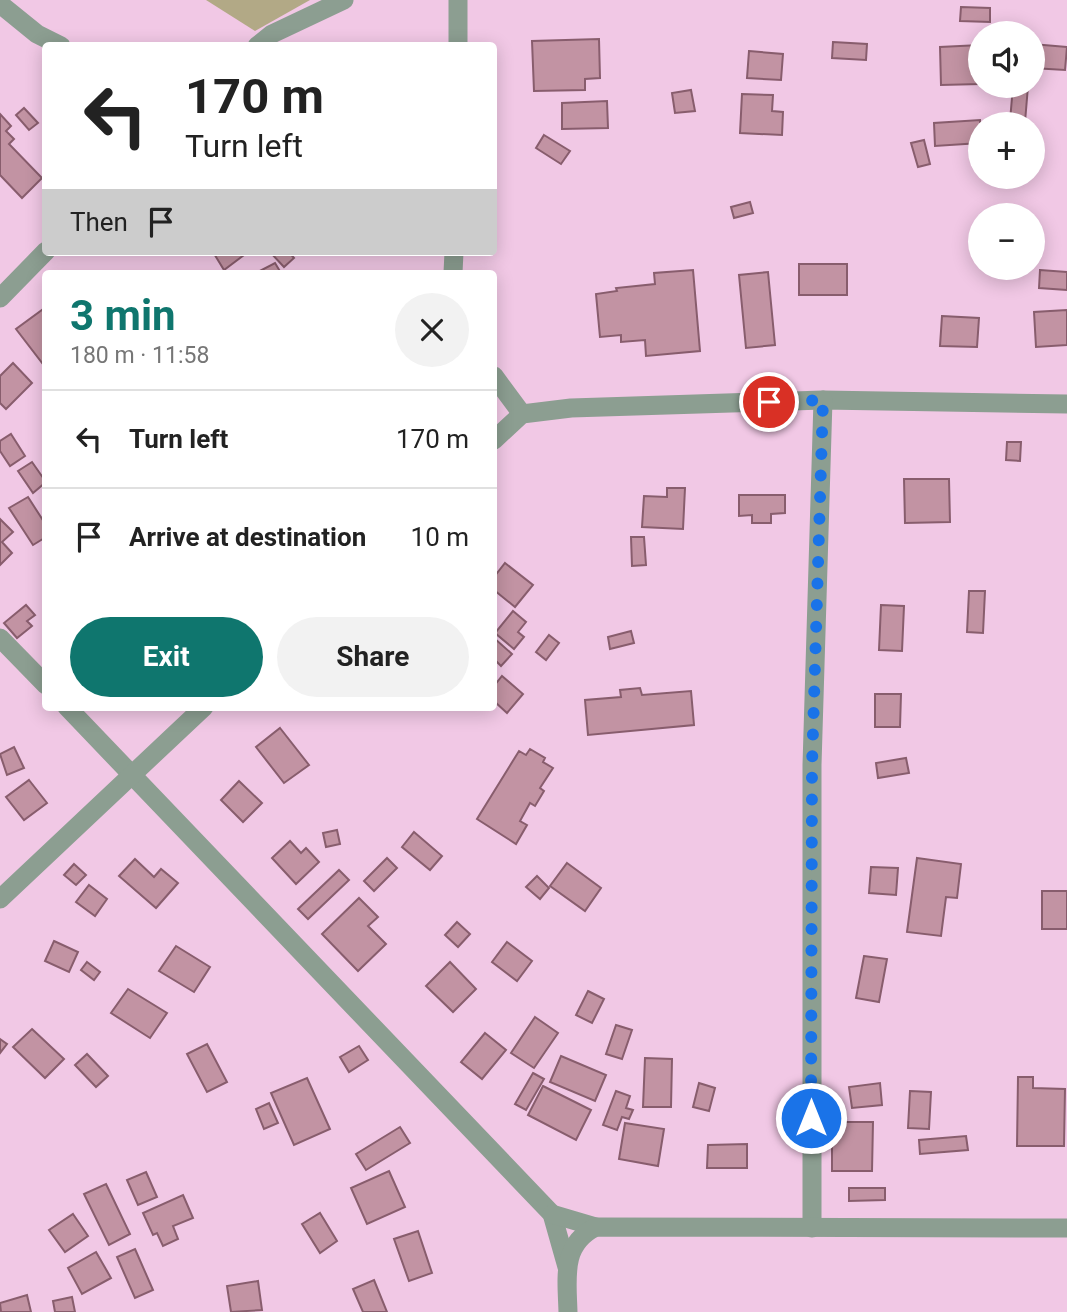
<!DOCTYPE html>
<html lang="en">
<head>
<meta charset="utf-8">
<style>
	:root { --surface:#fff; --page:#f2f2f2; --text:#222; --muted:#767676; --line:#e0e0e0; --accent:#0f766e }
	body { margin:0; font-family:Roboto,sans-serif; background:var(--page); color:var(--text); height:100vh; display:flex; flex-direction:column; font-size:26px; white-space:nowrap }
	* { box-sizing:border-box; margin:0 }
	p { font-size:23px; color:var(--muted) }
	.icon { flex:none; width:38px; height:38px; fill:none; stroke:currentColor; stroke-width:2; stroke-linecap:round; stroke-linejoin:round }
	.map { position:relative; flex:1; overflow:hidden }
	.side { position:absolute; left:42px; top:270px; width:455px; height:441px; display:flex; flex-direction:column; background:var(--surface); border-radius:7px; box-shadow:0 4px 18px #0003 }
	.side>* { flex:none }
	.banner { position:absolute; left:42px; top:42px; width:455px; height:214px; border-radius:7px; box-shadow:0 4px 18px #0003; background:#fff; color:var(--text); overflow:hidden }
	.buttons { position:absolute; left:968px; top:21px; display:grid; gap:14px }
	.buttons a { display:grid; place-items:center; width:77px; height:77px; border-radius:50%; background:var(--surface); box-shadow:0 4px 18px #0003; font-size:35px }
	.pin { position:absolute; display:grid; place-items:center; width:60px; height:60px; color:#fff; margin:-30px; border:4px solid #fff; border-radius:50%; box-shadow:0 2px 7px #0007 }
	.me { position:absolute; width:77px; margin:-38px; rotate:0deg; stroke-linejoin:round; filter:drop-shadow(0 0 5px #0008) }
	.turn { display:flex; align-items:center; gap:24px; height:147px; padding:0 28px; font-size:32px }
	.turn .icon { width:91px; height:91px; stroke-width:2.5 }
	.turn b { display:block; font-size:49px; line-height:60px }
	.then { display:flex; align-items:center; height:66px; padding:0 28px; background:#0003; gap:14px; font-size:26px }
	.round { display:grid; place-items:center; flex:none; width:74px; height:74px; border-radius:37px; background:var(--page) }
	.overview { display:flex; align-items:center; justify-content:space-between; height:119px; padding:0 28px }
	h1 { font-size:42px; font-weight:700; line-height:52px; color:var(--accent) }
	.cta { display:flex; gap:14px; margin-top:auto; padding:14px 28px }
	.cta a { flex:1; height:80px; border-radius:42px; background:var(--accent); color:#fff; font-size:28px; font-weight:700; line-height:80px; text-align:center }
	.cta a+a { background:var(--page); color:var(--text) }
	ul { padding:0; list-style:none }
	li { display:flex; align-items:center; gap:21px; height:98px; padding:0 28px; border-top:2px solid var(--line) }
	li div { flex:1 }
	li b { display:block; font-size:26px }
	li em { font-style:normal }
	.map>svg:first-child { display:block }
	.green { fill:#b2a986 }
	.building { fill:#c293a3; stroke:#885d6d; stroke-width:2 }
	.lines { fill:none; stroke-linecap:round; stroke-linejoin:round }
	.minor { stroke:#8c9e91; stroke-width:19 }
	.route { stroke:#1a73e8; stroke-width:12; stroke-dasharray:0 21.6 }
</style>
</head>
<body>
<div class="map">
<svg width="1067" height="1312" viewBox="0 0 1067 1312">
	<rect width="100%" height="100%" fill="#f1c8e5"/>
	<!-- green -->
	<polygon class="green" points="206,0 310,0 255,31"/>
	<!-- building -->
	<g class="building">
		<polygon points="961,7 990,8 990,22 960,21"/>
		<polygon points="599,39 600,78 585,79 585,90 534,91 532,41"/>
		<polygon points="833,42 867,44 866,60 832,58"/>
		<polygon points="1032,44 1067,47 1065,70 1032,68"/>
		<polygon points="980,45 980,84 941,85 940,47"/>
		<polygon points="749,51 783,54 781,80 747,78"/>
		<polygon points="1013,86 1028,86 1025,122 1010,121"/>
		<polygon points="691,90 695,111 675,113 672,93"/>
		<polygon points="742,94 773,95 772,111 783,112 782,135 740,133"/>
		<polygon points="607,101 608,128 562,129 562,103"/>
		<polygon points="24,108 38,123 29,130 16,115"/>
		<polygon points="0,114 11,126 6,131 14,139 9,144 42,178 22,198 0,175"/>
		<polygon points="980,120 980,143 935,146 934,123"/>
		<polygon points="544,135 570,151 561,164 536,148"/>
		<polygon points="924,140 930,164 918,167 911,143"/>
		<polygon points="750,202 753,213 734,218 731,207"/>
		<polygon points="213,252 248,252 224,270"/>
		<polygon points="270,252 289,252 294,258 284,267"/>
		<polygon points="275,263 281,273 256,273"/>
		<rect x="799" y="264" width="48" height="31"/>
		<polygon points="693,270 700,351 646,356 645,340 621,342 621,335 600,337 596,294 617,291 616,288 655,284 654,273"/>
		<polygon points="1040,270 1067,272 1067,290 1039,288"/>
		<polygon points="768,272 775,345 746,348 739,275"/>
		<polygon points="46,307 46,368 16,329"/>
		<polygon points="1067,310 1067,345 1036,347 1034,312"/>
		<polygon points="942,316 979,318 977,347 940,346"/>
		<polygon points="13,363 32,383 6,409 0,403 0,376"/>
		<polygon points="11,434 25,456 10,466 0,451 0,441"/>
		<polygon points="1007,442 1021,442 1020,461 1006,460"/>
		<polygon points="32,462 46,482 33,493 18,471"/>
		<polygon points="904,479 949,479 950,522 905,523"/>
		<polygon points="667,488 685,488 683,529 642,527 644,496 667,497"/>
		<polygon points="739,495 785,495 785,513 771,514 771,523 752,523 752,515 739,516"/>
		<polygon points="28,497 46,525 46,537 33,545 9,508"/>
		<polygon points="0,519 13,532 2,542 12,553 0,565"/>
		<polygon points="631,537 644,537 646,565 632,566"/>
		<polygon points="505,563 533,585 515,607 494,590 494,577"/>
		<polygon points="969,591 985,591 983,633 967,632"/>
		<polygon points="26,605 35,615 27,621 32,626 17,638 4,623"/>
		<polygon points="881,605 904,606 902,651 879,650"/>
		<polygon points="513,611 526,622 518,632 524,637 514,649 495,633"/>
		<polygon points="631,631 634,643 610,649 608,637"/>
		<polygon points="549,635 559,643 546,660 536,652"/>
		<polygon points="494,638 512,654 501,666 494,659"/>
		<polygon points="502,676 523,694 507,713 494,701 494,686"/>
		<polygon points="640,688 642,695 691,691 694,725 588,735 585,700 621,697 620,690"/>
		<polygon points="875,694 901,694 900,727 875,727"/>
		<polygon points="280,728 309,765 284,783 256,747"/>
		<polygon points="14,747 24,768 7,775 0,754"/>
		<polygon points="530,749 545,758 543,762 553,768 540,788 544,791 535,806 530,803 520,821 527,825 516,844 477,819 519,751 526,755"/>
		<polygon points="906,758 909,773 878,778 876,763"/>
		<polygon points="29,780 47,803 24,820 6,797"/>
		<polygon points="239,781 262,803 243,822 221,800"/>
		<polygon points="337,830 340,844 326,847 323,833"/>
		<polygon points="414,832 442,856 430,870 402,847"/>
		<polygon points="290,841 301,853 306,848 319,862 296,884 272,858"/>
		<polygon points="387,858 397,868 374,891 364,881"/>
		<polygon points="917,858 961,864 957,898 946,897 941,936 907,932"/>
		<polygon points="135,859 154,877 161,869 178,883 156,908 119,876"/>
		<polygon points="567,863 601,888 585,911 550,886"/>
		<polygon points="74,864 86,875 76,885 64,875"/>
		<polygon points="871,867 898,868 896,895 869,893"/>
		<polygon points="339,870 349,880 308,919 298,909"/>
		<polygon points="537,876 549,888 540,899 526,887"/>
		<polygon points="89,885 107,899 95,916 76,902"/>
		<rect x="1042" y="891" width="25" height="38"/>
		<polygon points="359,898 378,917 368,926 386,944 358,971 322,934"/>
		<polygon points="457,922 470,934 458,947 445,935"/>
		<polygon points="54,941 78,952 69,972 45,961"/>
		<polygon points="507,942 532,961 517,981 492,962"/>
		<polygon points="176,946 210,967 194,992 159,971"/>
		<polygon points="864,956 887,959 879,1002 856,998"/>
		<polygon points="87,962 100,972 94,980 81,970"/>
		<polygon points="450,962 476,989 453,1012 426,986"/>
		<polygon points="128,989 167,1013 150,1038 111,1013"/>
		<polygon points="588,991 604,999 592,1023 576,1015"/>
		<polygon points="535,1017 558,1033 534,1068 511,1053"/>
		<polygon points="616,1025 632,1030 622,1059 606,1054"/>
		<polygon points="32,1029 64,1059 45,1078 13,1047"/>
		<polygon points="485,1033 506,1050 482,1079 461,1062"/>
		<polygon points="0,1039 7,1044 0,1053"/>
		<polygon points="207,1044 227,1082 207,1092 187,1054"/>
		<polygon points="359,1046 368,1060 349,1072 340,1057"/>
		<polygon points="87,1054 108,1076 96,1087 75,1065"/>
		<polygon points="561,1056 606,1075 595,1101 550,1082"/>
		<polygon points="645,1058 672,1059 671,1107 643,1107"/>
		<polygon points="533,1073 544,1079 526,1110 515,1104"/>
		<polygon points="1018,1077 1033,1077 1033,1088 1065,1089 1064,1146 1017,1146"/>
		<polygon points="307,1078 330,1129 294,1145 271,1093"/>
		<polygon points="699,1083 715,1088 709,1111 693,1107"/>
		<polygon points="880,1083 882,1105 852,1108 849,1087"/>
		<polygon points="543,1086 591,1110 576,1140 528,1115"/>
		<polygon points="616,1091 630,1096 626,1108 633,1110 629,1119 622,1117 617,1130 603,1125"/>
		<polygon points="910,1091 931,1092 929,1129 908,1128"/>
		<polygon points="269,1103 278,1123 264,1129 256,1109"/>
		<polygon points="832,1122 873,1122 872,1171 832,1171"/>
		<polygon points="625,1123 664,1129 658,1166 619,1159"/>
		<polygon points="400,1127 410,1143 366,1170 356,1154"/>
		<polygon points="966,1136 968,1150 920,1154 919,1140"/>
		<polygon points="747,1144 747,1168 707,1168 708,1145"/>
		<polygon points="389,1171 405,1207 367,1224 351,1188"/>
		<polygon points="146,1172 157,1197 138,1205 127,1180"/>
		<polygon points="106,1184 130,1234 109,1245 84,1194"/>
		<polygon points="849,1188 885,1188 885,1200 849,1201"/>
		<polygon points="183,1195 193,1218 173,1226 178,1239 163,1246 157,1233 153,1235 143,1213"/>
		<polygon points="320,1213 337,1241 320,1253 302,1224"/>
		<polygon points="73,1214 88,1236 65,1252 49,1230"/>
		<polygon points="418,1231 432,1273 409,1281 394,1239"/>
		<polygon points="135,1249 153,1290 135,1298 117,1257"/>
		<polygon points="96,1252 111,1278 82,1294 68,1268"/>
		<polygon points="374,1280 387,1312 363,1312 353,1289"/>
		<polygon points="258,1281 262,1310 231,1312 227,1286"/>
		<polygon points="27,1295 31,1312 1,1312 0,1303"/>
		<polygon points="72,1297 75,1312 55,1312 53,1301"/>
	</g>
	<g class="lines">
		<!-- minor -->
		<g class="minor">
			<polyline points="0,4 37,34 61,46"/>
			<polyline points="257,46 272,34 344,0"/>
			<polyline points="458,46 458,0"/>
			<polyline points="453,273 454,252"/>
			<polyline points="0,298 46,251"/>
			<polyline points="494,376 522,414"/>
			<polyline points="494,440 522,414 571,408 823,400 1067,404"/>
			<polyline points="0,638 46,685"/>
			<polyline points="67,707 552,1214 567,1267"/>
			<polyline points="0,899 204,707"/>
			<polyline points="552,1214 596,1227"/>
			<polyline points="812,1228 812,765 823,400"/>
			<path d="M568,1312C567,1278 561,1244 596,1227L1067,1228"/>
		</g>
	</g>
	<g class="lines">
		<!-- route -->
		<polyline class="route" points="769,402 823,400 812,765 811,1118"/>
	</g>
</svg>
<div class="buttons">
<a><svg class="icon" aria-label="sound" viewBox="0 0 24 24"><path d="M4 9h4l5-4v14l-5-4H4zM17 9q2 3 0 6"/></svg></a>
<a>+</a>
<a>−</a>
</div>
<div class="pin" style="left:769px;top:402px;background:#d93025"><svg class="icon" aria-label="arrive" viewBox="0 0 24 24"><path d="M6 21V4h12l-3 4 3 4H6"/></svg></div>
<svg class="me" style="left:811px;top:1118px" viewBox="-20 -20 40 40"><circle r="17" fill="#1a73e8" stroke="#fff" stroke-width="3"/><path d="M0-11L8 9 0 5-8 9z" fill="#fff"/></svg>
<div class="banner">
<div class="turn"><svg class="icon" aria-label="left" viewBox="0 0 24 24"><path d="M17 20v-9H6M10 6l-5 5 5 5"/></svg><div><b>170 m</b>Turn left</div></div>
<div class="then">Then<svg class="icon" aria-label="arrive" viewBox="0 0 24 24"><path d="M6 21V4h12l-3 4 3 4H6"/></svg></div>
</div>
<section class="side">
<div class="overview"><div><h1>3 min</h1><p>180 m · 11:58</p></div><a class="round"><svg class="icon" aria-label="close" viewBox="0 0 24 24"><path d="M6 6l12 12M18 6L6 18"/></svg></a></div>
<ul>
<li><svg class="icon" aria-label="left" viewBox="0 0 24 24"><path d="M17 20v-9H6M10 6l-5 5 5 5"/></svg><div><b>Turn left</b></div><em>170 m</em></li>
<li><svg class="icon" aria-label="arrive" viewBox="0 0 24 24"><path d="M6 21V4h12l-3 4 3 4H6"/></svg><div><b>Arrive at destination</b></div><em>10 m</em></li>
</ul>
<div class="cta"><a>Exit</a><a>Share</a></div>
</section>
</div>
</body>
</html>
